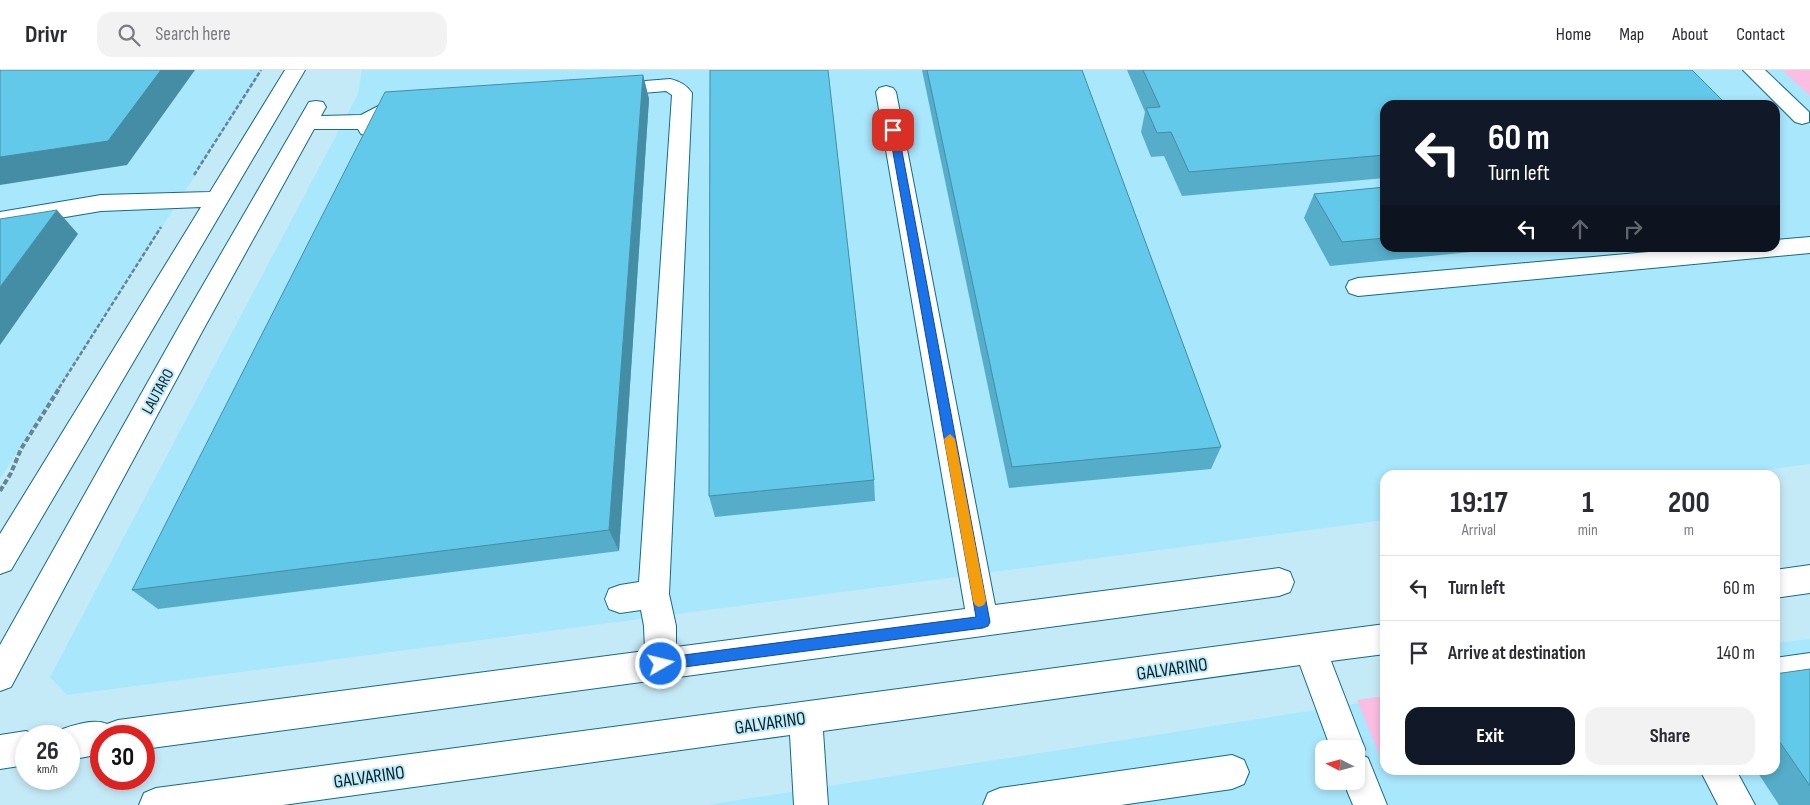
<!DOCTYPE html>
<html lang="en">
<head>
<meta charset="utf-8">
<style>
	:root { --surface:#fff; --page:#f2f2f3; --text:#2b2b33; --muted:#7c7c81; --line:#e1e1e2; --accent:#111827 }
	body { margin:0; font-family:"Sofia Sans Condensed",sans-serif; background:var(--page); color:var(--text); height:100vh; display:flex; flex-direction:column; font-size:19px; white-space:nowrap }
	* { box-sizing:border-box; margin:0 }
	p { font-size:16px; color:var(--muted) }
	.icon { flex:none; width:28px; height:28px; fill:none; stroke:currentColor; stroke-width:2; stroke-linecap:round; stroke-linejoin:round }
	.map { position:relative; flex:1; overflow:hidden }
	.side { position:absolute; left:1380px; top:400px; width:400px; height:305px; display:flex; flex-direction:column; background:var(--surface); border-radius:15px; box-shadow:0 2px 8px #0003 }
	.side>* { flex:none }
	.hud { position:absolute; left:1380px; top:30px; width:400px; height:152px; border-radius:15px; box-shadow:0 2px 8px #0003; background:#111827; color:#fff; overflow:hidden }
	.needle { width:32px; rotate:276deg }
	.buttons { position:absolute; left:1315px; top:670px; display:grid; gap:10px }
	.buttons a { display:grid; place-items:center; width:50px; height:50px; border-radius:10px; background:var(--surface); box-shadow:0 2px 8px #0003; font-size:25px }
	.speed { position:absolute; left:15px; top:655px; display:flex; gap:10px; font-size:25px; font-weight:700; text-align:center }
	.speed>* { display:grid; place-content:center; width:65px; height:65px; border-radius:50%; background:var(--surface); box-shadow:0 2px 8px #0003; line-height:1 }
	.speed small { font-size:12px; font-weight:400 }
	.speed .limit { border:8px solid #d22; background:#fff; color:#111 }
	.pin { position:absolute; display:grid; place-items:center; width:42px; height:42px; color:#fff; margin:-21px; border-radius:10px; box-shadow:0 2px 8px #0006 }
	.me { position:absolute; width:55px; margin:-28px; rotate:82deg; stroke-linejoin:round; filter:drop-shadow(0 0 4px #0008) }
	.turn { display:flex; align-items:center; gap:18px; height:105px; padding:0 25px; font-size:22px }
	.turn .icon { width:65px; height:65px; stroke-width:2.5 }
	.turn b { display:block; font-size:35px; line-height:42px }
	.lanes { display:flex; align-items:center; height:48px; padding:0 25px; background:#0003; justify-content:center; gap:25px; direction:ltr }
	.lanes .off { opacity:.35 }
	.eta { display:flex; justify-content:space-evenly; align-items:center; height:85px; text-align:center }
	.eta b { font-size:30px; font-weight:700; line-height:35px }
	.primary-button { display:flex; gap:10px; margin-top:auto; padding:10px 25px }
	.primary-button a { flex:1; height:58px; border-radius:15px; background:var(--accent); color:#fff; font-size:20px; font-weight:700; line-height:58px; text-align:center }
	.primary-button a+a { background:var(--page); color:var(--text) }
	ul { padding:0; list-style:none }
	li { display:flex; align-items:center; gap:15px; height:65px; padding:0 25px; border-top:1px solid var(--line) }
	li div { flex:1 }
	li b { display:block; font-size:19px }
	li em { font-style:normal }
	header { display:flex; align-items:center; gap:30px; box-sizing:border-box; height:70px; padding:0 25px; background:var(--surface); border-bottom:1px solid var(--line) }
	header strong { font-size:24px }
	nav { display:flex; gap:28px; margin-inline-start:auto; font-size:18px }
	.search { width:350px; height:45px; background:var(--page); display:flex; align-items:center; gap:12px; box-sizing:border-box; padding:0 18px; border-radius:15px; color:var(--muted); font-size:19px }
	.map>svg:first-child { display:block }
	.built { fill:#a9e7fd; fill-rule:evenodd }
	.green { fill:#fbbee3 }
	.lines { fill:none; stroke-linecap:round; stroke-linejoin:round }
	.minor-casing { stroke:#146b82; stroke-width:2 }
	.path-far1 { stroke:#638692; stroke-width:2.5; stroke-dasharray:4.5 2; stroke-linecap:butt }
	.path { stroke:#638692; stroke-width:4; stroke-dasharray:5.5 2.5; stroke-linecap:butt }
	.minor { fill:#fff; fill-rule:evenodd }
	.wall { fill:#55adc9 }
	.shaded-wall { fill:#458da4 }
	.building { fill:#63c9ea; stroke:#458da4 }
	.route { fill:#1a73e8; stroke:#114b97 }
	.slow { fill:#f59e0b }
	.labels { text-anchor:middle; stroke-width:4; stroke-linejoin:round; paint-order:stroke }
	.street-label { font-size:16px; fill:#02242e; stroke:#c5eaf7 }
	.near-street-label { font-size:19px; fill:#02242e; stroke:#c5eaf7 }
</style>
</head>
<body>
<header>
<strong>Drivr</strong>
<div class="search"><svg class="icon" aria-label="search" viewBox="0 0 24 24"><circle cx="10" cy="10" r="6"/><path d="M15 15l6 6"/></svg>Search here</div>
<nav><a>Home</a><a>Map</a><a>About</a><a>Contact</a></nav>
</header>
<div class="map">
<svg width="1810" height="735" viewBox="0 0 1810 735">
	<rect width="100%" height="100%" fill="#c5eaf7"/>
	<!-- built -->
	<g class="built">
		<polygon points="0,0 263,0 0,409"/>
		<path d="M362,0H1810V394L1725,405H1385V450L67,625L50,607L358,24ZM1385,35H1775V178H1385Z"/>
		<path d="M1810,569V735H707L1385,629V700H1775V573ZM1324,679H1356V711H1324Z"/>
	</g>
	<!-- green -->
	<g class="green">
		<polygon points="1782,0 1810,0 1810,26"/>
		<polygon points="1385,626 1385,690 1382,691 1357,630"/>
	</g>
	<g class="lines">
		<defs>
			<g id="minor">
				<polygon points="285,0 305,0 11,500 0,504 0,464 201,137 101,141 0,158 0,142 101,125 210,122"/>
				<polygon points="1743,0 1765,0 1809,42 1809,52 1802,54 1795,52"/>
				<path d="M670,9C679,11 687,15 692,23L669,524L676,556V577L965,539L876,22L879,18L886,16L893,18L896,22L995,535L1279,498L1290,502L1294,512L1290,522L1279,526L144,679V666H101V684L69,690V666H55L57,661C71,656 93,648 107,654L118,650L645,581L644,556L641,540L620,543L609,539L605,529L609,519L620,515L639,512L672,25L666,21L608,26L601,24L598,20L601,16L608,14Z"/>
				<polygon points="403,29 410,30 413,35 410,40 400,42 377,54 380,59 377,64 369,66 361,64 358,59 314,59 203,260 11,617 0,621 0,575 181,253 309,32 316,31 323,32 326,37 321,46 361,45 388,31"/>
				<polygon points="1810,167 1810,183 1358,226 1349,223 1346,217 1349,211 1358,208 1693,178 1775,178 1775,170"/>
				<polygon points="1810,495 1810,523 1775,528 1775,500"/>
				<polygon points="1385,554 1385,584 1331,591 1365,679 1362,685 1368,688 1387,735 1353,735 1343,711 1356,711 1356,679 1331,679 1300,595 823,661 828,735 794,735 790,665 283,735 139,735 144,723 156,718"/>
				<polygon points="1810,583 1810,613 1775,618 1775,588"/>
				<polygon points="26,661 38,666 26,666 26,695 0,699 0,665"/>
				<polygon points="1232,685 1244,690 1249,702 1244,714 1232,719 1121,735 983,735 988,723 1000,718"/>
				<polygon points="1700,700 1736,700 1755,735 1718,735"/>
			</g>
		</defs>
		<!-- minor casing -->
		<use href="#minor" class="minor-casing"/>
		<!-- path-far1 -->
		<g class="path-far1">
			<polyline points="194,105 261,0"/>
			<polyline points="59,318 161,157"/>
		</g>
		<!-- path -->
		<polyline class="path" points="0,421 11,403 21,379 60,317"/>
		<!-- minor -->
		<use href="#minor" class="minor"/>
	</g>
	<!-- wall -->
	<g class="wall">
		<polygon points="922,0 1082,0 1221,377 1211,399 1009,418"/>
		<polygon points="1127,0 1692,0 1385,35 1385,108 1182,126 1164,86 1151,87 1141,62 1145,42"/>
		<polygon points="643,5 649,29 619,481 158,539 132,520"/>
		<polygon points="1385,117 1385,178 1511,178 1330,196 1304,148 1314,124"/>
		<polygon points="874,410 875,431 715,447 709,426"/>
		<polygon points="1810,599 1810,735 1779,735 1756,700 1775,700 1775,604"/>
	</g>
	<!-- shaded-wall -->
	<g class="shaded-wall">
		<polygon points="161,0 195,0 127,95 0,115 0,87"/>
		<polygon points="643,5 649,29 619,481 609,460"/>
		<polygon points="57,140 78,164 0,275 0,217"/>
	</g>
	<!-- building -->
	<g class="building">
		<polygon points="0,0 161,0 108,71 0,87"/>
		<polygon points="710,0 828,0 874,410 709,426"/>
		<polygon points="927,0 1082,0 1221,377 1012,397"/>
		<polygon points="1143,0 1692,0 1727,35 1385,35 1385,85 1189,102 1171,62 1157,63 1146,38 1160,37"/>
		<polygon points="643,5 609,460 132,520 385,22"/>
		<polygon points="1385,117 1385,168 1342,172 1314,124"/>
		<polygon points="57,140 0,217 0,149"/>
		<polygon points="1810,599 1810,716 1775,665 1775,604"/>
	</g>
	<!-- route -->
	<polygon class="route" points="893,57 898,60 990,552 988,556 983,558 661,600 657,599 655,594 657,590 661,588 976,547 889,60"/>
	<!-- slow -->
	<polygon class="slow" points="950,364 955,369 986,531 984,535 979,537 975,535 973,531 944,369"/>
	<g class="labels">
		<!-- street labels -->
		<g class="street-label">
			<text transform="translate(157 321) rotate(-61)" y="6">LAUTARO</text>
		</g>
		<!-- near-street labels -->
		<g class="near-street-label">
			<text transform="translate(1172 598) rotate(-8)" y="7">GALVARINO</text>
			<text transform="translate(770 652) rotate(-8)" y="7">GALVARINO</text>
			<text transform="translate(369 706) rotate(-8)" y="7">GALVARINO</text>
		</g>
	</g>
</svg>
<div class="buttons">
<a><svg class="needle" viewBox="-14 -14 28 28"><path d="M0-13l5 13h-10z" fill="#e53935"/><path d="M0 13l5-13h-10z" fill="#7c7c81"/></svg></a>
</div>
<div class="speed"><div>26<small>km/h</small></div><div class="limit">30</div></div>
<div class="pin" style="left:893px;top:60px;background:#d93025"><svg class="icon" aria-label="arrive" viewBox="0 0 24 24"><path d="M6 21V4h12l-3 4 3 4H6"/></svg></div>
<svg class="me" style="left:661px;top:594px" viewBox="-20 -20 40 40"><circle r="17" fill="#1a73e8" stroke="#fff" stroke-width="3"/><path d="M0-11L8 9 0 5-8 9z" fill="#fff"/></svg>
<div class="hud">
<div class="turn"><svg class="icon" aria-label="left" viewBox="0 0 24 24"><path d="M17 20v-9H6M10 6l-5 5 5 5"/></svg><div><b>60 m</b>Turn left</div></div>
<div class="lanes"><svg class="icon" aria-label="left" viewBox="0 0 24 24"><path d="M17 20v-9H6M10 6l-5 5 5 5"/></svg><svg class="icon off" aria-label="ahead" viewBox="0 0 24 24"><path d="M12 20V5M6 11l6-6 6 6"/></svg><svg class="icon off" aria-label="right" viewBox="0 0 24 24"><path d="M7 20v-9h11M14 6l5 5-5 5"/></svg></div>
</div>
<section class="side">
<div class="eta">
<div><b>19:17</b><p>Arrival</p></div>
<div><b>1</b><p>min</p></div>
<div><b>200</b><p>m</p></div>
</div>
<ul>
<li><svg class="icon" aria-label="left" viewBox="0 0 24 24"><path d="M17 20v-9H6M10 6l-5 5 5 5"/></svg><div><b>Turn left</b></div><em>60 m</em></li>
<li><svg class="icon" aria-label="arrive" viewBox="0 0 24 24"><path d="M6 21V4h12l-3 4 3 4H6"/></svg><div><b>Arrive at destination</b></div><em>140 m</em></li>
</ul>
<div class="primary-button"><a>Exit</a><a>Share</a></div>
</section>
</div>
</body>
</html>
